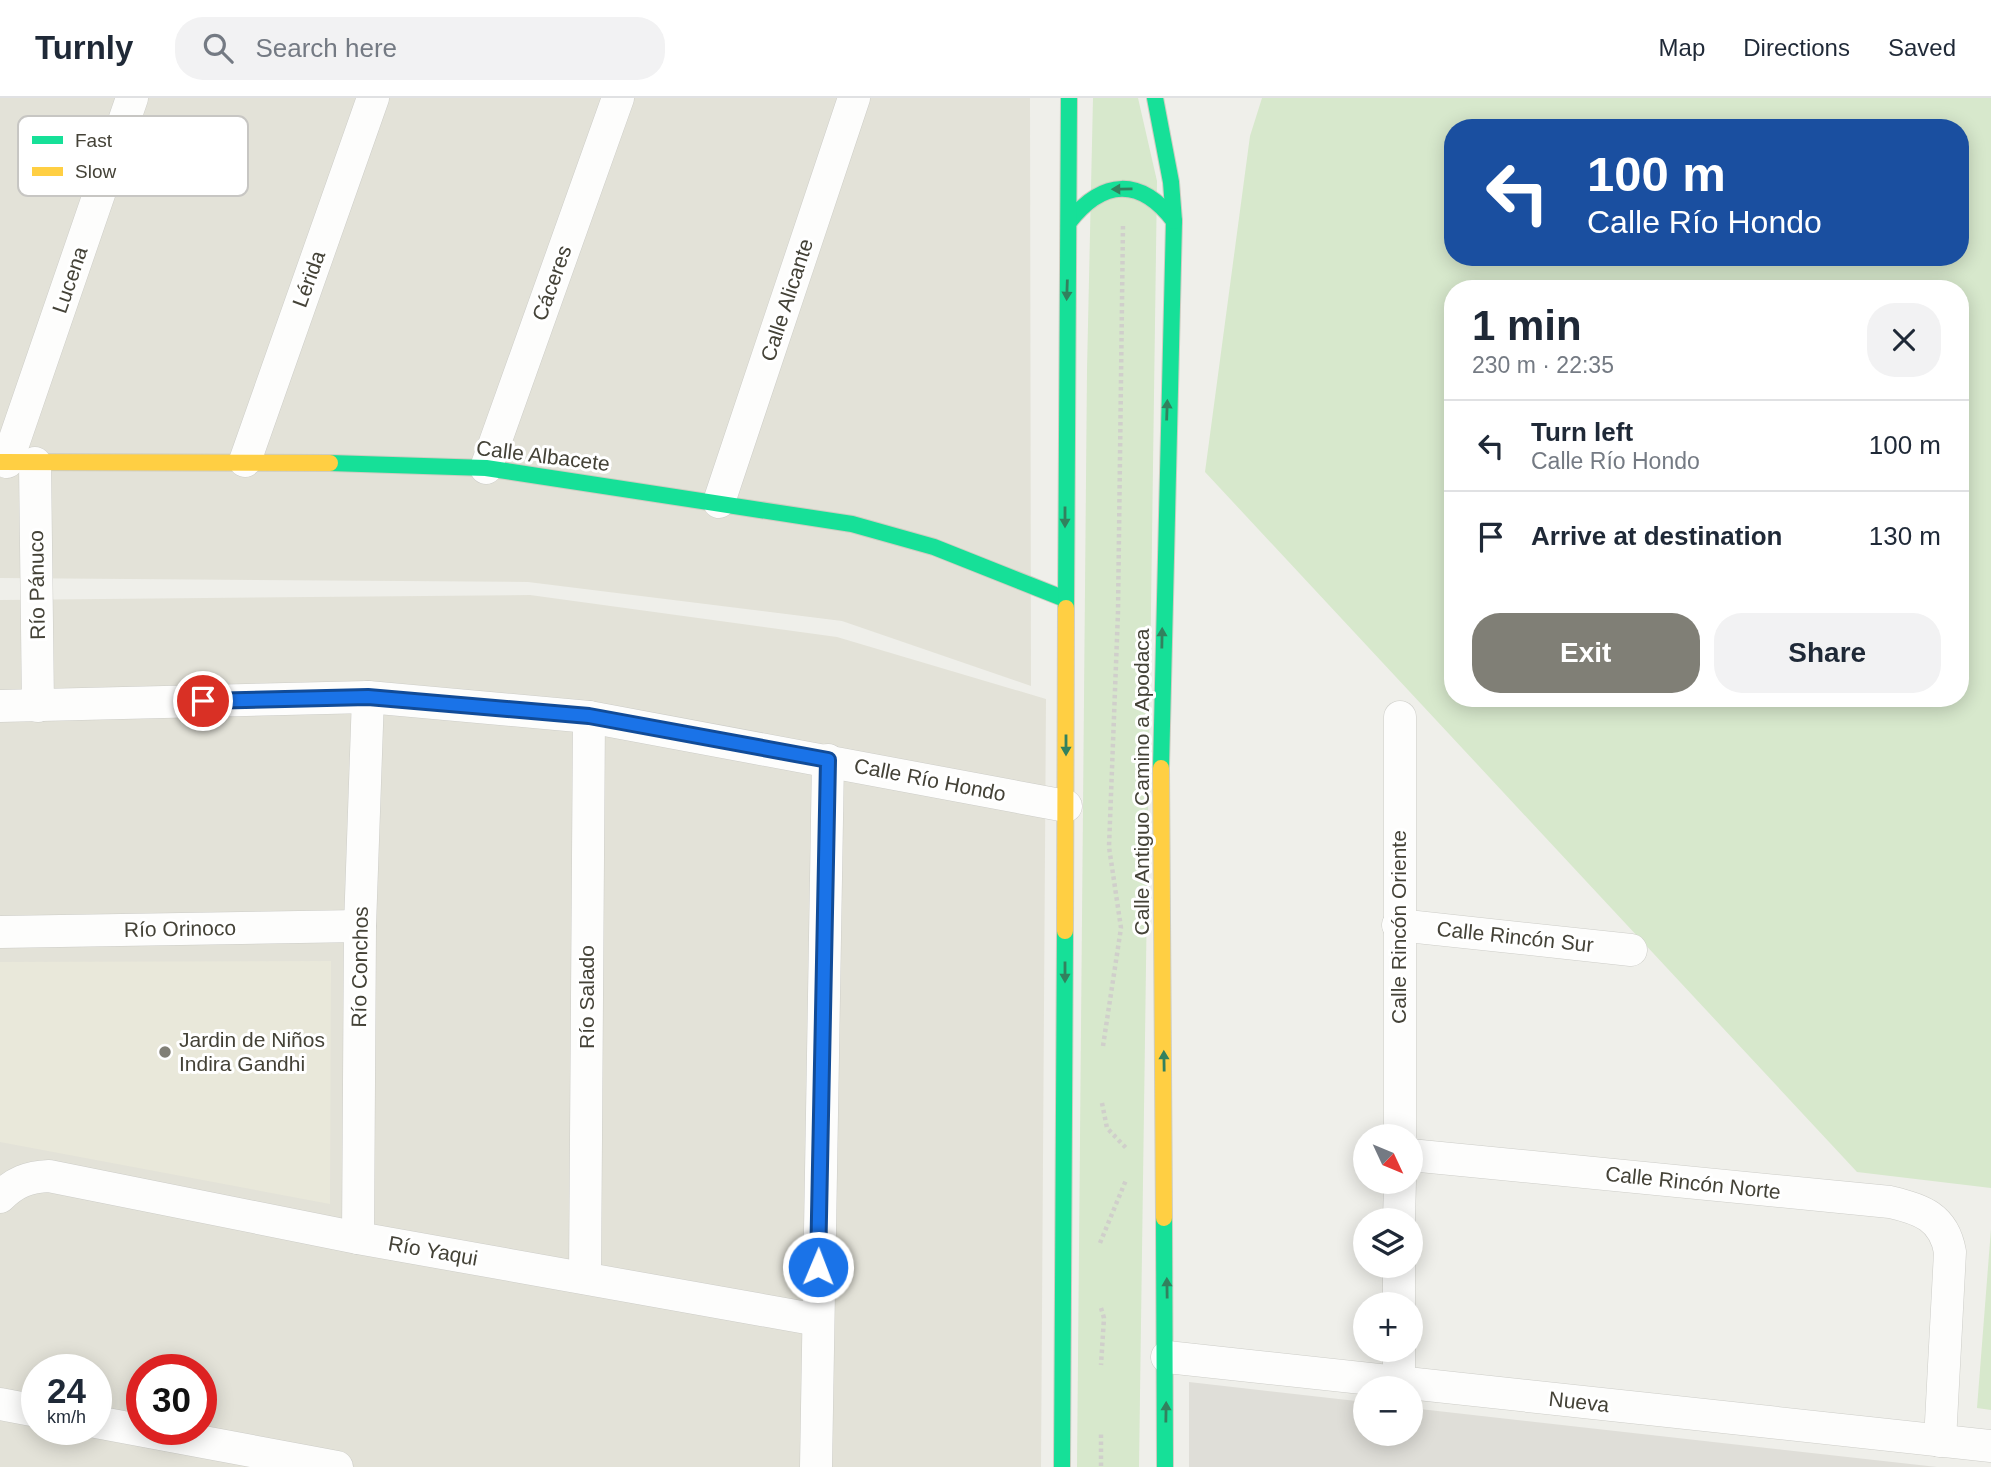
<!DOCTYPE html>
<html lang="en">
<head>
<meta charset="utf-8">
<style>
	:root { --surface:#fff; --page:#f2f2f3; --text:#1f2937; --muted:#747a83; --line:#e0e1e3; --accent:#807f76 }
	body { margin:0; font-family:Arial,sans-serif; background:var(--page); color:var(--text); height:100vh; display:flex; flex-direction:column; font-size:26px; white-space:nowrap }
	* { box-sizing:border-box; margin:0 }
	p { font-size:23px; color:var(--muted) }
	.icon { flex:none; width:38px; height:38px; fill:none; stroke:currentColor; stroke-width:2; stroke-linecap:round; stroke-linejoin:round }
	.map { position:relative; flex:1; overflow:hidden }
	.details { position:absolute; left:1444px; top:182px; width:525px; height:427px; display:flex; flex-direction:column; background:var(--surface); border-radius:28px; box-shadow:0 4px 18px #0003 }
	.details>* { flex:none }
	.top-card { position:absolute; left:1444px; top:21px; width:525px; height:147px; border-radius:28px; box-shadow:0 4px 18px #0003; background:#1a4fa0; color:#fff; overflow:hidden }
	.needle { width:46px; rotate:134deg }
	.fabs { position:absolute; left:1353px; top:1026px; display:grid; gap:14px }
	.fabs a { display:grid; place-items:center; width:70px; height:70px; border-radius:50%; background:var(--surface); box-shadow:0 4px 18px #0003; font-size:35px }
	.speed { position:absolute; left:21px; top:1256px; display:flex; gap:14px; font-size:35px; font-weight:700; text-align:center }
	.speed>* { display:grid; place-content:center; width:91px; height:91px; border-radius:50%; background:var(--surface); box-shadow:0 4px 18px #0003; line-height:1 }
	.speed small { font-size:18px; font-weight:400 }
	.speed .limit { border:10px solid #d22; background:#fff; color:#111 }
	.pin { position:absolute; display:grid; place-items:center; width:60px; height:60px; color:#fff; margin:-30px; border:4px solid #fff; border-radius:50%; box-shadow:0 2px 7px #0007 }
	.me { position:absolute; width:77px; margin:-38px; rotate:1deg; stroke-linejoin:round; filter:drop-shadow(0 0 5px #0008) }
	.turn { display:flex; align-items:center; gap:24px; height:147px; padding:0 28px; font-size:32px }
	.turn .icon { width:91px; height:91px; stroke-width:2.5 }
	.turn b { display:block; font-size:49px; line-height:60px }
	.round { display:grid; place-items:center; flex:none; width:74px; height:74px; border-radius:28px; background:var(--page) }
	.summary { display:flex; align-items:center; justify-content:space-between; height:119px; padding:0 28px }
	h1 { font-size:42px; font-weight:800; line-height:52px }
	.cta { display:flex; gap:14px; margin-top:auto; padding:14px 28px }
	.cta a { flex:1; height:80px; border-radius:28px; background:var(--accent); color:#fff; font-size:28px; font-weight:800; line-height:80px; text-align:center }
	.cta a+a { background:var(--page); color:var(--text) }
	ul { padding:0; list-style:none }
	li { display:flex; align-items:center; gap:21px; height:91px; padding:0 28px; border-top:2px solid var(--line) }
	li div { flex:1 }
	li b { display:block; font-size:26px }
	li em { font-style:normal }
	header { display:flex; align-items:center; gap:42px; box-sizing:border-box; height:98px; padding:0 35px; background:var(--surface); border-bottom:2px solid var(--line) }
	header strong { font-size:33px }
	nav { display:flex; gap:38px; margin-inline-start:auto; font-size:24px }
	.search { width:490px; height:63px; background:var(--page); display:flex; align-items:center; gap:18px; box-sizing:border-box; padding:0 24px; border-radius:28px; color:var(--muted); font-size:26px }
	.map>svg:first-child { display:block }
	.residential { fill:#e3e2d8; fill-rule:evenodd }
	.industrial { fill:#dfded8 }
	.education { fill:#e9e8da }
	.green { fill:#d7e8cc; fill-rule:evenodd }
	.lines { fill:none; stroke-linecap:round; stroke-linejoin:round }
	.street-casing { stroke:#cdcdc8; stroke-width:33 }
	.fast-casing { stroke:#cecdc1; stroke-width:18 }
	.slow-casing { stroke:#cecdc1; stroke-width:18 }
	.path { stroke:#d0cfcb; stroke-width:4.5; stroke-dasharray:3.5 3.5; stroke-linecap:butt }
	.street { stroke:#fdfdfc; stroke-width:32 }
	.fast { stroke:#16e098; stroke-width:16 }
	.slow { stroke:#ffcf43; stroke-width:16 }
	.oneway { fill:#32815e }
	.route-casing { stroke:#114b97; stroke-width:18 }
	.route { stroke:#1a73e8; stroke-width:12 }
	.poi-dot { fill:#807f76; stroke:#fff; stroke-width:2.5 }
	.labels { text-anchor:middle; stroke-width:6; stroke-linejoin:round; paint-order:stroke }
	.street-label { font-size:21px; fill:#444237; stroke:#fff }
	.poi-label { font-size:21px; fill:#444237; stroke:#fff; text-anchor:start }
	.key { fill:#fff; stroke:#c7c6c3; stroke-width:2 }
	.key-label { font-size:19px; fill:#444237 }
</style>
</head>
<body>
<header>
<strong>Turnly</strong>
<div class="search"><svg class="icon" aria-label="search" viewBox="0 0 24 24"><circle cx="10" cy="10" r="6"/><path d="M15 15l6 6"/></svg>Search here</div>
<nav><a>Map</a><a>Directions</a><a>Saved</a></nav>
</header>
<div class="map">
<svg width="1991" height="1369" viewBox="0 0 1991 1369">
	<rect width="100%" height="100%" fill="#efefea"/>
	<!-- residential -->
	<g class="residential">
		<polygon points="0,0 1030,0 1031,588 842,523 528,484 0,480"/>
		<path d="M530,497L837,539L1046,601L1041,1369H0V502ZM37,1272H96V1332H37ZM142,1272H201V1332H142Z"/>
	</g>
	<!-- industrial -->
	<polygon class="industrial" points="1189,1284 1365,1304 1365,1335 1410,1335 1411,1310 1937,1369 1189,1369"/>
	<!-- education -->
	<polygon class="education" points="331,863 330,1106 0,1044 0,864"/>
	<!-- green -->
	<g class="green">
		<polygon points="1093,0 1138,0 1157,83 1139,1369 1077,1369 1087,272"/>
		<path d="M1262,0H1991V1090L1857,1074L1205,374L1250,38ZM1452,30H1960V159H1452ZM1452,191H1960V600H1452Z"/>
		<polygon points="1991,1131 1991,1312 1977,1310"/>
	</g>
	<g class="lines">
		<defs>
			<g id="street">
				<polyline points="245,363 373,0"/>
				<polyline points="7,364 132,0"/>
				<polyline points="35,365 38,608"/>
				<polyline points="486,370 618,0"/>
				<polyline points="719,404 854,0"/>
				<polyline points="0,608 368,599 589,619 1066,708"/>
				<polyline points="1398,827 1631,852"/>
				<polyline points="0,834 360,828"/>
				<polyline points="1400,1038 1400,619"/>
				<path d="M1410,1057L1890,1104C1921,1111 1944,1119 1950,1154L1940,1343"/>
				<path d="M0,1099C15,1084 28,1079 49,1078L358,1140L818,1222"/>
				<polyline points="1399,1122 1400,1083"/>
				<polyline points="358,1140 360,828 368,599"/>
				<polyline points="585,1180 589,619"/>
				<polyline points="1399,1206 1399,1167"/>
				<polyline points="1167,1259 1991,1348"/>
				<polyline points="1399,1284 1399,1251"/>
				<polyline points="0,1306 37,1313"/>
				<polyline points="96,1324 337,1369"/>
				<polyline points="816,1369 828,662"/>
			</g>
			<g id="fast">
				<polyline points="1155,0 1171,84 1174,123 1161,670"/>
				<path d="M1069,124C1103,81 1140,79 1174,123"/>
				<polyline points="330,365 486,370 852,426 934,449 1065,501"/>
				<polyline points="1066,510 1069,0"/>
				<polyline points="1164,1120 1165,1369"/>
				<polyline points="1062,1369 1065,833"/>
			</g>
			<g id="slow">
				<polyline points="0,364 330,365"/>
				<polyline points="1161,670 1164,1120"/>
				<polyline points="1065,833 1066,510"/>
			</g>
		</defs>
		<!-- street casing -->
		<use href="#street" class="street-casing"/>
		<!-- fast casing -->
		<use href="#fast" class="fast-casing"/>
		<!-- slow casing -->
		<use href="#slow" class="slow-casing"/>
		<!-- path -->
		<g class="path">
			<polyline points="1103,948 1121,830 1109,749 1118,514 1123,126"/>
			<polyline points="1102,1005 1107,1030 1127,1051"/>
			<polyline points="1100,1145 1126,1082"/>
			<polyline points="1101,1210 1104,1220 1101,1267"/>
			<polyline points="1101,1368 1101,1335"/>
		</g>
		<!-- street -->
		<use href="#street" class="street"/>
		<!-- fast -->
		<use href="#fast" class="fast"/>
		<!-- slow -->
		<use href="#slow" class="slow"/>
	</g>
	<!-- one-way arrows -->
	<defs><path id="oneway-solid" d="M-6-.8H1V-3.2L6.5 0L1 3.2V.8H-6Z" transform="scale(1.75)"/></defs>
	<g class="oneway">
		<use href="#oneway-solid" transform="translate(1122 91) rotate(179)"/>
		<use href="#oneway-solid" transform="translate(1067 192) rotate(92)"/>
		<use href="#oneway-solid" transform="translate(1167 312) rotate(-88)"/>
		<use href="#oneway-solid" transform="translate(1065 419) rotate(90)"/>
		<use href="#oneway-solid" transform="translate(1162 540) rotate(-89)"/>
		<use href="#oneway-solid" transform="translate(1066 647) rotate(90)"/>
		<use href="#oneway-solid" transform="translate(1065 874) rotate(90)"/>
		<use href="#oneway-solid" transform="translate(1164 963) rotate(-91)"/>
		<use href="#oneway-solid" transform="translate(1167 1190) rotate(-91)"/>
		<use href="#oneway-solid" transform="translate(1166 1314) rotate(-89)"/>
	</g>
	<g class="lines">
		<defs>
			<polyline id="route" points="203,603 368,599 589,618 828,662 818,1169"/>
		</defs>
		<!-- route casing -->
		<use href="#route" class="route-casing"/>
		<!-- route -->
		<use href="#route" class="route"/>
	</g>
	<!-- markers -->
	<circle class="poi-dot" cx="165" cy="954" r="7"/>
	<g class="labels">
		<!-- street labels -->
		<g class="street-label">
			<text transform="translate(309 181) rotate(-70)" y="7">Lérida</text>
			<text transform="translate(70 182) rotate(-71)" y="7">Lucena</text>
			<text transform="translate(552 185) rotate(-70)" y="7">Cáceres</text>
			<text transform="translate(787 202) rotate(-72)" y="7">Calle Alicante</text>
			<text transform="translate(543 358) rotate(7)" y="7">Calle Albacete</text>
			<text transform="translate(37 487) rotate(-91)" y="7">Río Pánuco</text>
			<text transform="translate(930 682) rotate(11)" y="7">Calle Río Hondo</text>
			<text transform="translate(1142 684) rotate(-90)" y="7">Calle Antiguo Camino a Apodaca</text>
			<text transform="translate(1399 829) rotate(-90)" y="7">Calle Rincón Oriente</text>
			<text transform="translate(180 831) rotate(-1)" y="7">Río Orinoco</text>
			<text transform="translate(1515 839) rotate(6)" y="7">Calle Rincón Sur</text>
			<text transform="translate(360 869) rotate(-89)" y="7">Río Conchos</text>
			<text transform="translate(587 899) rotate(-90)" y="7">Río Salado</text>
			<text transform="translate(1693 1085) rotate(6)" y="7">Calle Rincón Norte</text>
			<text transform="translate(433 1153) rotate(10)" y="7">Río Yaqui</text>
			<text transform="translate(1579 1304) rotate(6)" y="7">Nueva</text>
		</g>
		<!-- poi labels -->
		<g class="poi-label">
			<text x="179" y="949">Jardin de Niños<tspan x="179" dy="24">Indira Gandhi</tspan></text>
		</g>
	</g>
	<!-- legend -->
	<rect x="18" y="18" width="230" height="80" rx="10" class="key"/>
	<rect x="32" y="38" width="31" height="8" fill="#16e098"/>
	<rect x="32" y="69" width="31" height="9" fill="#ffcf43"/>
	<g class="key-label">
		<text x="75" y="49">Fast</text>
		<text x="75" y="80">Slow</text>
	</g>
</svg>
<div class="fabs">
<a><svg class="needle" viewBox="-14 -14 28 28"><path d="M0-13l5 13h-10z" fill="#e53935"/><path d="M0 13l5-13h-10z" fill="#747a83"/></svg></a>
<a><svg class="icon" aria-label="layers" viewBox="0 0 24 24"><path d="M12 4l9 5-9 5-9-5zM3 14l9 5 9-5"/></svg></a>
<a>+</a>
<a>−</a>
</div>
<div class="speed"><div>24<small>km/h</small></div><div class="limit">30</div></div>
<div class="pin" style="left:203px;top:603px;background:#d93025"><svg class="icon" aria-label="arrive" viewBox="0 0 24 24"><path d="M6 21V4h12l-3 4 3 4H6"/></svg></div>
<svg class="me" style="left:818px;top:1169px" viewBox="-20 -20 40 40"><circle r="17" fill="#1a73e8" stroke="#fff" stroke-width="3"/><path d="M0-11L8 9 0 5-8 9z" fill="#fff"/></svg>
<div class="top-card">
<div class="turn"><svg class="icon" aria-label="left" viewBox="0 0 24 24"><path d="M17 20v-9H6M10 6l-5 5 5 5"/></svg><div><b>100 m</b>Calle Río Hondo</div></div>
</div>
<section class="details">
<div class="summary"><div><h1>1 min</h1><p>230 m · 22:35</p></div><a class="round"><svg class="icon" aria-label="close" viewBox="0 0 24 24"><path d="M6 6l12 12M18 6L6 18"/></svg></a></div>
<ul>
<li><svg class="icon" aria-label="left" viewBox="0 0 24 24"><path d="M17 20v-9H6M10 6l-5 5 5 5"/></svg><div><b>Turn left</b><p>Calle Río Hondo</p></div><em>100 m</em></li>
<li><svg class="icon" aria-label="arrive" viewBox="0 0 24 24"><path d="M6 21V4h12l-3 4 3 4H6"/></svg><div><b>Arrive at destination</b></div><em>130 m</em></li>
</ul>
<div class="cta"><a>Exit</a><a>Share</a></div>
</section>
</div>
</body>
</html>
